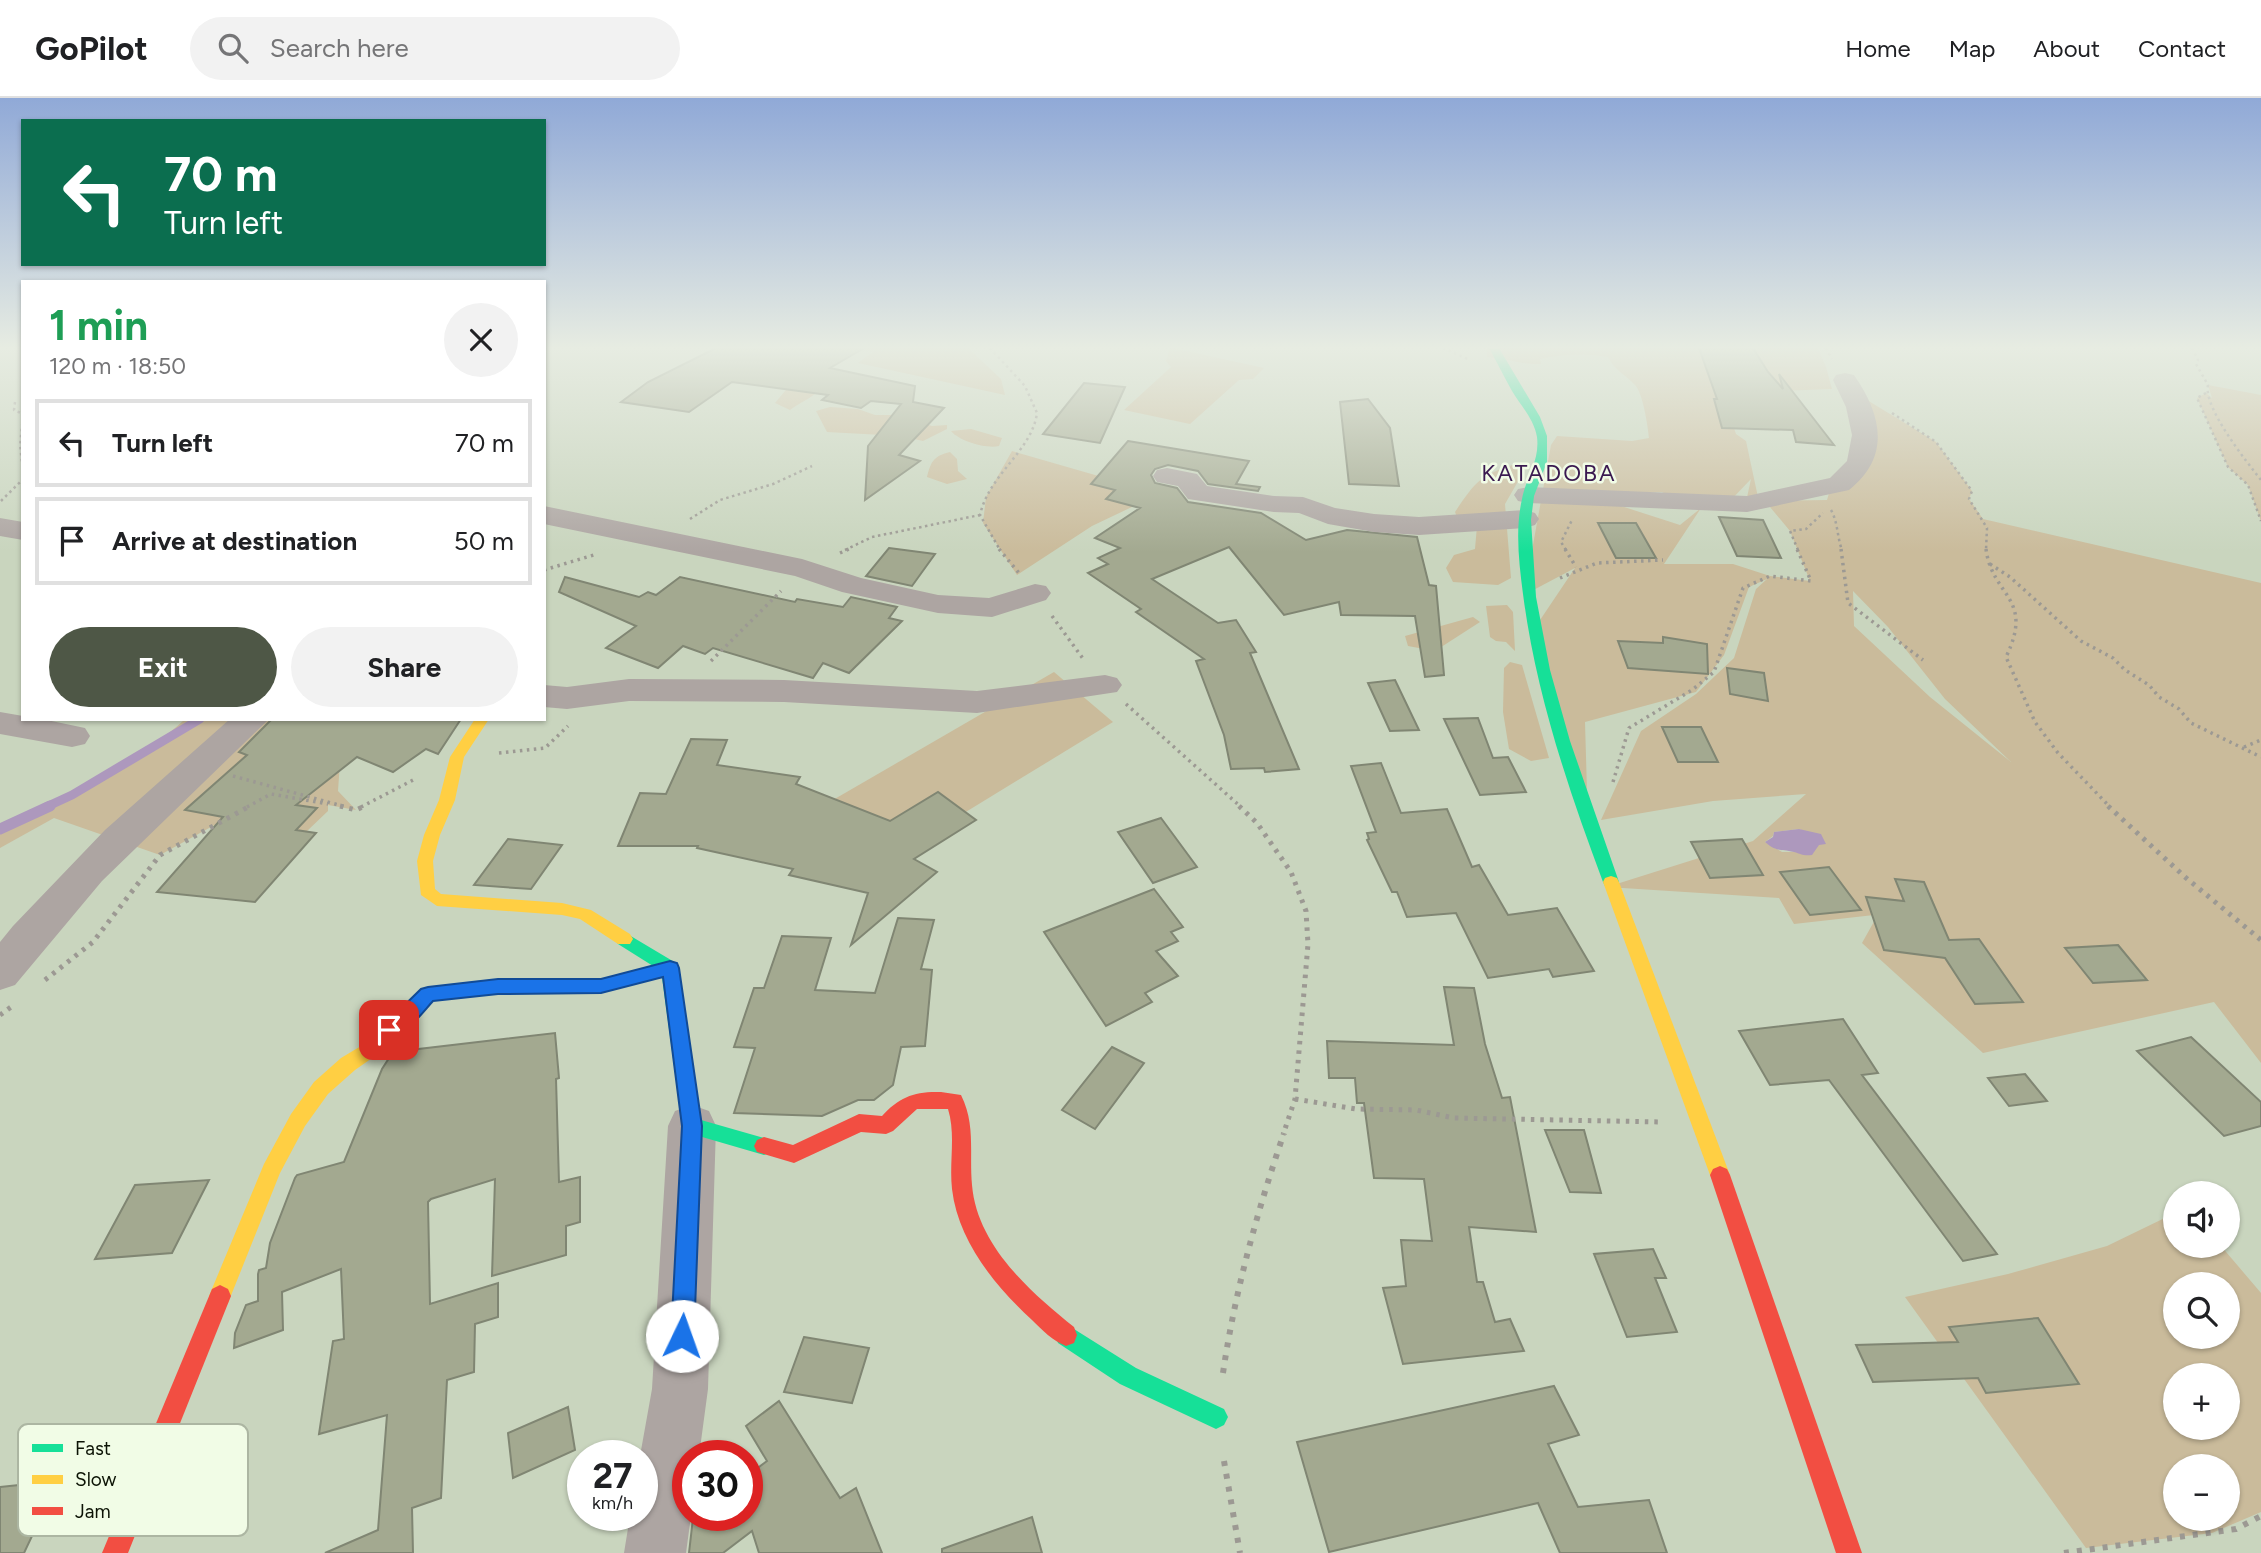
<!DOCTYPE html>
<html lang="en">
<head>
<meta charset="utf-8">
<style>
	:root { --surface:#fff; --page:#f2f2f2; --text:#202124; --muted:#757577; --line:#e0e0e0; --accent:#4e5746 }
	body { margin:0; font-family:Figtree,sans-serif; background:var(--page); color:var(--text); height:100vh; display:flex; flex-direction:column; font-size:26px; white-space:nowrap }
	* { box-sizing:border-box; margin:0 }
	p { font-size:23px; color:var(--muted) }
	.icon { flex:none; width:38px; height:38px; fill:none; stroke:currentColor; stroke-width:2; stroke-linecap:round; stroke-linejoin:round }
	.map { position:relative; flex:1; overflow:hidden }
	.details { position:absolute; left:21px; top:182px; width:525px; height:441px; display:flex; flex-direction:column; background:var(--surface); border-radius:0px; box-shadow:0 2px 5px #0004 }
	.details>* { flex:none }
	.top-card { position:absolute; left:21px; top:21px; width:525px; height:147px; border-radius:0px; box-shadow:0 2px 5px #0004; background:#0b6e4f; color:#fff; overflow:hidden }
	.fabs { position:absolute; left:2163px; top:1083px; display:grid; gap:14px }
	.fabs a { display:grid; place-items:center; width:77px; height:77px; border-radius:50%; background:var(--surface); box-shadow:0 2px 5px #0004; font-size:35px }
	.speed { position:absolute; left:567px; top:1342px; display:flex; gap:14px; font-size:35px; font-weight:700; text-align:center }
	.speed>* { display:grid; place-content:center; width:91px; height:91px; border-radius:50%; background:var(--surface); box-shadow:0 2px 5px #0004; line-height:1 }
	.speed small { font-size:18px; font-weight:400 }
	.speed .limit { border:10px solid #d22; background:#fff; color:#111 }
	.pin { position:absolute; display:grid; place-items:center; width:60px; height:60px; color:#fff; margin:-30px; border-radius:14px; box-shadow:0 4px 10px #0006 }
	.me { position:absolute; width:77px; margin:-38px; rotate:3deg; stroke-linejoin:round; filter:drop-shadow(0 0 5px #0008) }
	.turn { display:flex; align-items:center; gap:24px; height:147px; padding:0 28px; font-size:32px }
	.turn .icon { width:91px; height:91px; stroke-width:2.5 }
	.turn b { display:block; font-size:49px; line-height:60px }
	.round { display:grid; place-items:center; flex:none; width:74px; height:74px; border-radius:37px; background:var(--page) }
	.summary { display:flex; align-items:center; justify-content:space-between; height:119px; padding:0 28px }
	h1 { font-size:42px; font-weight:700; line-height:52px; color:#1e9e55 }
	.cta { display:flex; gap:14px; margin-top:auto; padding:14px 28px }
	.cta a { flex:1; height:80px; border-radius:42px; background:var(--accent); color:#fff; font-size:28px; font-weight:700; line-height:80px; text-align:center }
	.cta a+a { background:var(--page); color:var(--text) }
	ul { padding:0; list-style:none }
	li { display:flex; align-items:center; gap:21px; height:88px; margin:0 14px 10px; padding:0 14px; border:4px solid var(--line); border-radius:0px }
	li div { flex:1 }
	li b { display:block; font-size:26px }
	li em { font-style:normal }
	header { display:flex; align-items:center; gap:42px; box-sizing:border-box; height:98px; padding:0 35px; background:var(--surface); border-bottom:2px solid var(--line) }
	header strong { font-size:33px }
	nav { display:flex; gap:38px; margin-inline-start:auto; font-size:24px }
	.search { width:490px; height:63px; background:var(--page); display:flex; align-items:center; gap:18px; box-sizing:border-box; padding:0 24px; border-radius:38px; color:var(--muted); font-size:26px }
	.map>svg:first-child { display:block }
	.green { fill:#cabb9b; fill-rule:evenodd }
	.water { fill:#ad98bd }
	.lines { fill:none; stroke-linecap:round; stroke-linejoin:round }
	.stream-far1 { stroke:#ad98bd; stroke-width:9 }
	.stream { stroke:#ad98bd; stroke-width:11 }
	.building { fill:#a3a990; stroke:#808673; stroke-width:2 }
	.path-far3 { stroke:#9c9993; stroke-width:2.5; stroke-dasharray:2.5 3.5; stroke-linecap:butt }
	.path-far2 { stroke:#9c9993; stroke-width:3.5; stroke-dasharray:2.5 4.5; stroke-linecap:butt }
	.path-far1 { stroke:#9c9993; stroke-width:5; stroke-dasharray:3.5 6; stroke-linecap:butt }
	.path { stroke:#9c9993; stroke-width:6; stroke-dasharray:5 8; stroke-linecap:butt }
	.street { fill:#ada5a2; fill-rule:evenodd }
	.fast { fill:#16e098; fill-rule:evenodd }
	.slow { fill:#ffcf43; fill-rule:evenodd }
	.jam { fill:#f24e42; fill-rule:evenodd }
	.route { fill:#1a73e8; stroke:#114b97; stroke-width:2 }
	.labels { text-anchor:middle; stroke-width:5; stroke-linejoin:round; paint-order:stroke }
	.far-quarter-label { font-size:23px; letter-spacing:2px; fill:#3a1950; stroke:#f1fce6 }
	.key { fill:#f1fce6; stroke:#acb6a2; stroke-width:2 }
	.key-label { font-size:19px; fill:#0c1305 }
</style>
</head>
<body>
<header>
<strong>GoPilot</strong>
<div class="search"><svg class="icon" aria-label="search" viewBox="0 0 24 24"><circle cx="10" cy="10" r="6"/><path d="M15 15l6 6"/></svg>Search here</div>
<nav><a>Home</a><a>Map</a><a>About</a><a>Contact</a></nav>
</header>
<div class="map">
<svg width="2261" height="1455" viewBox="0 0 2261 1455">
	<rect width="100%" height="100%" fill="#c9d5be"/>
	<!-- green -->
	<g class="green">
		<polygon points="860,250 968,250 1001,281 1005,297 858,265 873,254"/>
		<polygon points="1170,250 1173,250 1264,270 1253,281 1239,282 1190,326 1124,312 1171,269 1166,263"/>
		<path d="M1487,250H1818L1826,269L1832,291L1722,295L1736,336L1746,343L1759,404H1746L1751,381L1730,403L1686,407L1662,394L1568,396L1618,407L1680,427L1701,410L1664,466H1733L1770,478L1810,483L1790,433L1765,403L1827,402L1830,392L1857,356L1849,291L1936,344L1972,393L1969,401L1983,421L2261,485V965L2214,904L1983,955L1862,845L1876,820L1874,817L1794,826L1779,800L1607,789L1753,743L1806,696L1713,703L1601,722L1641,633L1696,596L1734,560L1756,491L1767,481L1749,489L1724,557L1696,594L1585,624L1588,728L1532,534L1575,470L1524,497L1551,347L1557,338L1632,343L1649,340C1648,329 1643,295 1635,287C1625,276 1615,273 1608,259C1585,255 1563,256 1540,261L1541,266C1520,267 1508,260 1487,259ZM1853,493L1888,529L1945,601L2011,664L1930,599L1854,528ZM1799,731L1811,736L1794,754H1782L1765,744L1773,738L1774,734Z"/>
		<path d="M790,287H824C815,299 802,303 790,312L775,305Z"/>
		<polygon points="2208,287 2261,297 2261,423 2248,387 2228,369 2197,300 2206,295 2212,300"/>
		<polygon points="830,309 858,311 875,317 899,317 932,328 947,327 947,331 923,343 901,338 827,334 816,313"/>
		<path d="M971,331L1002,340L999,348C986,351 959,343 951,333Z"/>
		<polygon points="1012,353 1154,394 1134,408 1092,428 1017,477 983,425 986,399"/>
		<path d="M950,354L957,361L958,373L967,381L947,386L927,379C931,363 934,358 950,354Z"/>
		<path d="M1515,366H1528L1505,406L1511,480L1498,487L1453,484L1446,470L1454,457L1475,451L1477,428L1459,424L1455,414C1476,383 1479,378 1515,366Z"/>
		<polygon points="1507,507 1513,514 1515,553 1506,544 1496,543 1490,539 1486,508"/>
		<polygon points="1473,519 1480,524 1435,553 1408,548 1405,538"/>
		<polygon points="1510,564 1522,567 1549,660 1531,663 1509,651 1503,614 1504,570"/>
		<polygon points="1054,574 1113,624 889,761 807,717"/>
		<path d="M185,621H343L338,693L356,712L328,707V713L306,734L287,744L271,696L160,757L54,720L0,750V731C59,703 138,666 185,621Z"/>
		<path d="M2175,1115V1148H2221L2261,1195V1414L2212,1435L2086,1450L1905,1199L2008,1176L2107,1148ZM2175,1186H2228V1239H2175ZM2175,1278H2228V1330H2175ZM2175,1368H2228V1421H2175Z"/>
	</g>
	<!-- water -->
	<path class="water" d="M1799,731L1821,736L1826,746L1819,747L1812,757C1803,758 1801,756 1794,754C1780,750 1778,755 1765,744L1773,739L1774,734Z"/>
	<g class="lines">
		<!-- stream-far1 -->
		<polyline class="stream-far1" points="46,709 72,697 200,621"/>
		<!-- stream -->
		<polyline class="stream" points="0,731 50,708"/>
	</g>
	<!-- building -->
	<g class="building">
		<polygon points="716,250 864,250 830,270 915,288 913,304 944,310 899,357 920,363 865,402 868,348 901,306 871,303 861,310 822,302 828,297 732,284 689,314 621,304 648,284"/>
		<polygon points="1699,250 1753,250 1768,274 1783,291 1779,276 1834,347 1796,344 1793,332 1722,330 1714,301 1717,301"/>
		<polygon points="1084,285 1125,289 1100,345 1043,336"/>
		<polygon points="1368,301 1390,330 1399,388 1349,386 1340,304"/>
		<polygon points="1128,343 1249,363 1236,386 1260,389 1258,393 1208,386 1198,373 1168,367 1155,371 1151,377 1155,385 1177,390 1188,404 1261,415 1306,442 1347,432 1417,439 1429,487 1436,488 1444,577 1425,579 1415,518 1341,517 1339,504 1284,517 1229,449 1152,481 1218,525 1236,522 1256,554 1250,555 1299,671 1265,674 1264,670 1231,671 1224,637 1196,563 1204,561 1136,514 1141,511 1088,475 1108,466 1098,460 1120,450 1095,440 1140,410 1106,401 1115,392 1091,386"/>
		<polygon points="1719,419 1763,422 1781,460 1737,458"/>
		<polygon points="1598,425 1636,425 1656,460 1616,460"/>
		<polygon points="889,450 935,456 912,488 866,478"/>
		<polygon points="565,479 639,499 648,494 656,497 680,479 795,504 797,501 843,509 851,499 897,509 889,520 902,523 849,575 823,565 813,580 713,550 705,556 683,548 658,570 606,550 636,528 559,494"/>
		<polygon points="1663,539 1707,546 1708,576 1628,570 1618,543 1663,545"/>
		<polygon points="1727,570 1764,575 1768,603 1730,596"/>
		<polygon points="1395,582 1419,632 1390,633 1368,585"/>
		<polygon points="1478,620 1493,660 1508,659 1526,694 1480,697 1444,621"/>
		<polygon points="272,621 461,621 438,656 426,651 393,674 357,659 296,707 317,710 296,732 316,735 255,804 157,794 223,719 185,712 247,657 239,654"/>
		<polygon points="1662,629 1701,629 1718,664 1678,664"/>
		<polygon points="691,641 727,642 717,667 800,679 796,686 890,723 938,694 976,722 914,761 937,774 851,847 868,795 789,777 793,771 697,750 698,748 618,748 640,695 666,696"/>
		<polygon points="1381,665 1401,715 1447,711 1472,769 1479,767 1508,817 1557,810 1594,873 1553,879 1549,871 1488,880 1456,815 1407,819 1397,794 1392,794 1367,742 1369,741 1367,735 1376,734 1351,668"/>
		<polygon points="1161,720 1197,769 1153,785 1118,734"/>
		<polygon points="508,741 562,747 531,791 474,787"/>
		<polygon points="1742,741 1763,777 1710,780 1691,744"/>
		<polygon points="1829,769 1861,812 1810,817 1780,774"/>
		<polygon points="1895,781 1924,784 1949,842 1979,841 2023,904 1975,906 1945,860 1884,852 1866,799 1904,803"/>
		<polygon points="1154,791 1183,829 1171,834 1178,843 1156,853 1178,878 1145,895 1152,904 1106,928 1044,834"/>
		<polygon points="898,820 934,822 921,871 932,872 925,948 901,949 893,987 874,1002 858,1002 822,1018 734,1015 755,950 734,949 754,890 764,890 782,838 831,840 815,892 875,895"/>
		<polygon points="2118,847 2147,882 2093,885 2065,850"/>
		<polygon points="1444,889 1474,890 1485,946 1502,1000 1510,999 1536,1134 1469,1129 1477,1184 1483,1184 1495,1224 1510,1221 1524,1253 1403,1266 1383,1190 1406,1188 1401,1142 1432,1143 1424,1081 1374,1080 1364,1005 1357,1005 1355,980 1329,980 1327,943 1454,947"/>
		<polygon points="1843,921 1878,975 1862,977 1997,1156 1963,1163 1829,982 1770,987 1739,933"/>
		<polygon points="555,935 559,980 556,981 559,1084 580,1079 580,1124 566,1128 566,1157 492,1178 495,1081 431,1101 428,1104 430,1206 498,1185 498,1219 475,1226 474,1274 447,1282 441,1400 412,1410 413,1455 325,1455 378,1432 387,1317 319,1336 333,1243 344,1241 341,1171 282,1194 283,1232 234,1250 235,1235 246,1207 258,1203 258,1176 259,1172 266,1170 270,1145 295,1080 297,1077 344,1064 382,971 393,954"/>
		<polygon points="2191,939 2261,1004 2261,1028 2224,1038 2137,953"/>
		<polygon points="1112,949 1144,965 1095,1031 1062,1012"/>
		<polygon points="2025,976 2047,1003 2009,1008 1988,980"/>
		<polygon points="1545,1032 1584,1032 1601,1095 1570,1094"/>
		<polygon points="209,1082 172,1155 95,1161 135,1087"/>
		<polygon points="1653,1151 1666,1180 1655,1180 1677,1234 1627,1239 1594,1156"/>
		<polygon points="2038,1220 2079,1286 1986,1295 1978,1280 1873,1284 1856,1247 1958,1244 1949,1229"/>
		<polygon points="804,1239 869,1250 852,1305 784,1294"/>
		<polygon points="1554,1288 1579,1337 1548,1346 1578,1409 1649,1402 1667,1455 1560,1455 1538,1405 1329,1454 1297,1344"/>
		<polygon points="779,1303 840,1400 856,1390 882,1455 759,1455 752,1433 723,1455 689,1455 693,1420 696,1418 747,1418 747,1378 767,1363 746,1328"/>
		<polygon points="568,1309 575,1352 513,1380 508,1335"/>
		<polygon points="58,1383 24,1455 0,1455 0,1389"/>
		<polygon points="1032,1419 1042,1455 942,1455 942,1451"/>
	</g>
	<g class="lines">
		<!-- path-far3 -->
		<g class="path-far3">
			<path d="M990,250L1025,288L1037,315C1032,353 989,376 980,417L1000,452"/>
			<polyline points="1443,250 1470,262"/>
			<polyline points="1826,250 1832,261"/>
			<path d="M2192,250L2198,262L2196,266L2208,287C2203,309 2246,363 2261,382"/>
			<polyline points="2206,295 2197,300 2228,369 2248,387 2261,423"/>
			<polyline points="15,304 14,312 23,316"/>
			<polyline points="1892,315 1936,344 1972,393 1969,401 1987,430 1986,452"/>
			<polyline points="23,319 20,347 23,373"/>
			<polyline points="1,403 23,381"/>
			<path d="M1831,412C1838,424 1837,439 1842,452"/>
			<polyline points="690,421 720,402 773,386 812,368"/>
			<polyline points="845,452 872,439 980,417"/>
			<polyline points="1566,452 1561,444 1572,422"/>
			<polyline points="1798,452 1790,433 1806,431 1823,415"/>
		</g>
		<!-- path-far2 -->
		<g class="path-far2">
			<polyline points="999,451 1019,475"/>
			<polyline points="1565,451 1576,469"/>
			<polyline points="1841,451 1848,505 1923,562"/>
			<path d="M1986,451C1992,499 2035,499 2006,559L2035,624L2058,655L2110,709"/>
			<polyline points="840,455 849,451"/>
			<polyline points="1990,466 2010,479 2081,543 2113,560 2125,572 2149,587 2159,599 2179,611 2191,625 2261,659"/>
			<polyline points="544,472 597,456"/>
			<polyline points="1560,480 1597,465 1663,462"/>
			<polyline points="1052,518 1084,562"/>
			<polyline points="711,563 781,493"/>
			<polyline points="1126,606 1241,709"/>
			<polyline points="2244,649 2261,642"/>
			<polyline points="499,655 545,650 568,628"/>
			<polyline points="233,678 346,709"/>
			<polyline points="1613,684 1629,630 1692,592 1714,574 1743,490 1770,478 1811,483 1797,451"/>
			<polyline points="247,709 271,696 328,706"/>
			<polyline points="361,709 415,681"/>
		</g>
		<!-- path-far1 -->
		<g class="path-far1">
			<polyline points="340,708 356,712 365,708"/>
			<polyline points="1239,708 1257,725 1291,774 1306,813 1308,846 1295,1001 1283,1037"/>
			<polyline points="2108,708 2185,779 2261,842"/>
			<polyline points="45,882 93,844 160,757 250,708"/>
			<polyline points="0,917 11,909"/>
			<polyline points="1295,1001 1356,1011 1416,1012 1454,1020 1663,1024"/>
		</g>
		<!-- path -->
		<g class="path">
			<path d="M1223,1275C1235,1193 1257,1114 1284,1035"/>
			<polyline points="1224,1363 1240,1455"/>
			<polyline points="2064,1455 2236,1431 2261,1418"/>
		</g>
		<!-- street -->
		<g class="street">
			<path d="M1845,275L1854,277C1882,317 1891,359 1849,392L1747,414L1528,405L1518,403L1514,397L1518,391L1528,389L1747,398L1830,380L1847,363L1852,337L1846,309L1833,282L1836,277Z"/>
			<polygon points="1167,370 1197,376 1207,388 1274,398 1303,399 1335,410 1374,416 1419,419 1525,412 1535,415 1539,421 1535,427 1525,430 1419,437 1374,434 1328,426 1299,415 1274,414 1188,401 1178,388 1157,384 1153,378 1157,372"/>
			<polygon points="544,408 802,461 861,480 938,497 989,500 1035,486 1046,488 1051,495 1046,502 992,519 938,515 842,494 795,478 544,426"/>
			<polygon points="0,420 23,424 23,442 0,438"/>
			<polygon points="1105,577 1117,580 1122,587 1117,594 977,615 784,604 629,603 567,611 544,609 544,587 567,589 629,581 784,582 977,593"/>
			<polygon points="0,614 23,618 23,621 42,621 85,630 90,638 85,646 72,649 0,636"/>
			<polygon points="230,621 269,621 102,783 15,887 0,892 0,844 13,828 105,732"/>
			<polygon points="692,1007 709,1013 716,1028 708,1291 699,1358 688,1358 688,1418 691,1418 686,1455 624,1455 630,1418 642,1418 640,1358 652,1291 668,1028 675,1013"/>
		</g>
		<!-- fast -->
		<g class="fast">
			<path d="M1489,250H1499L1540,319L1547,338V364L1534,398L1531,422L1536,499L1550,572L1570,643L1619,784L1617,788H1605L1603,784C1568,690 1536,596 1523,496C1519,465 1515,432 1522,401C1526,379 1540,363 1537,339C1534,321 1521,308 1512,293C1504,279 1497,264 1489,250Z"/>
			<polygon points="624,834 676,865 679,870 701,1022 771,1042 774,1048 771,1054 764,1057 685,1034 682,1028 662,879 601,895 498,895 438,902 432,900 429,895 432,890 438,888 498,881 601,881 653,868 618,846 615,841 618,836"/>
			<polygon points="1066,1226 1136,1270 1224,1311 1228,1319 1224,1327 1216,1331 1120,1286 1058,1245 1055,1237 1058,1229"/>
		</g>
		<!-- slow -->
		<g class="slow">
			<polygon points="475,621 489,621 464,659 455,702 440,737 433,763 435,791 441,796 562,805 591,812 630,836 633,841 630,846 618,846 580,821 562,817 437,808 421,797 417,763 424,737 439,702 450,659"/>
			<polygon points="1611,778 1617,780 1619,784 1730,1077 1727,1083 1720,1086 1713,1083 1710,1077 1603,784 1605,780"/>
			<polygon points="438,888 444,890 447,895 444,900 433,903 408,929 382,944 375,958 355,972 328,996 305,1028 280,1075 228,1205 220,1209 212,1205 209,1198 264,1066 291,1016 314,984 341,960 361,948 368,934 396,919 422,891"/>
		</g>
		<!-- jam -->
		<g class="jam">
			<path d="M941,994L961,997C976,1027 969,1055 972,1087C977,1147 1030,1194 1074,1229L1077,1237L1074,1245L1066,1248C1053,1243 1042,1232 1032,1222C995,1188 958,1143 952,1091C949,1064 956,1037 948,1011H917L893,1033L886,1036L861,1034L794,1065L757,1054L754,1048L757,1042L764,1039L793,1047L859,1016L882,1018C899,999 915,993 941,994Z"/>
			<polygon points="1720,1068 1727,1071 1730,1077 1862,1455 1836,1455 1710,1077 1713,1071"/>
			<polygon points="220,1187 228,1191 231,1198 128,1455 102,1455 212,1191"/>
		</g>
	</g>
	<!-- sky -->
	<linearGradient id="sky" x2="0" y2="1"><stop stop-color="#90a9d7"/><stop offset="0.55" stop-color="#e7ece2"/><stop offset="1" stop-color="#e7ece2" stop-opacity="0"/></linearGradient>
	<rect width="2261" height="454" fill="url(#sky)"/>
	<!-- route -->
	<path class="route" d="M670,863L677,865L679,870L702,1028L694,1238L690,1246L682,1250L674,1246L671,1238L682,1028L663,879L601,895L498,896L433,903C421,916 402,944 382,937L379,932L421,891L428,889L498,881H601Z"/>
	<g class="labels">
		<!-- far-quarter labels -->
		<g class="far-quarter-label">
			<text x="1549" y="383">KATADOBA</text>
		</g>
	</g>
	<!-- legend -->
	<rect x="18" y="1326" width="230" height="112" rx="10" class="key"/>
	<rect x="32" y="1346" width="31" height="8" fill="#16e098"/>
	<rect x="32" y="1377" width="31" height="9" fill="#ffcf43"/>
	<rect x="32" y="1409" width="31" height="8" fill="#f24e42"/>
	<g class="key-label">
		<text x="75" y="1357">Fast</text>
		<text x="75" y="1388">Slow</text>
		<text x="75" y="1420">Jam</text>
	</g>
</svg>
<div class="fabs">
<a><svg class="icon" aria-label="sound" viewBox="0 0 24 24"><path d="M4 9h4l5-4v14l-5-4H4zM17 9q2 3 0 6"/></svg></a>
<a><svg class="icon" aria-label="search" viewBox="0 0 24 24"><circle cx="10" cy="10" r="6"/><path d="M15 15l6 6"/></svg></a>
<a>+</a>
<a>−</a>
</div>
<div class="speed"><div>27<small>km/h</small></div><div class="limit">30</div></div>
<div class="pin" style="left:389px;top:932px;background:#d93025"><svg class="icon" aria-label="arrive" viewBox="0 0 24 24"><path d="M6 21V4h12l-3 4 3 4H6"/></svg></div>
<svg class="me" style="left:682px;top:1238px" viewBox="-20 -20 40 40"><circle r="19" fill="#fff"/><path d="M0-13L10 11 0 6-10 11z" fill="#1a73e8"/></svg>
<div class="top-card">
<div class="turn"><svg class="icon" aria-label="left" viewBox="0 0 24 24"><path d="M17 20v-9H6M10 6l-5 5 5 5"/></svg><div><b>70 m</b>Turn left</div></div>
</div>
<section class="details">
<div class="summary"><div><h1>1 min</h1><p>120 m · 18:50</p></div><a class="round"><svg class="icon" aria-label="close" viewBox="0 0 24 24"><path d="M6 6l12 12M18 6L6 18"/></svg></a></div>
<ul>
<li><svg class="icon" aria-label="left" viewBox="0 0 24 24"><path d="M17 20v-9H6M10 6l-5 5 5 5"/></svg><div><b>Turn left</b></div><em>70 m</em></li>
<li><svg class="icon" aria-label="arrive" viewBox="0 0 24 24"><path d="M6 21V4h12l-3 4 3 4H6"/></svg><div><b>Arrive at destination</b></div><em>50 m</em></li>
</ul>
<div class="cta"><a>Exit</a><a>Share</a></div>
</section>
</div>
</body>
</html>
